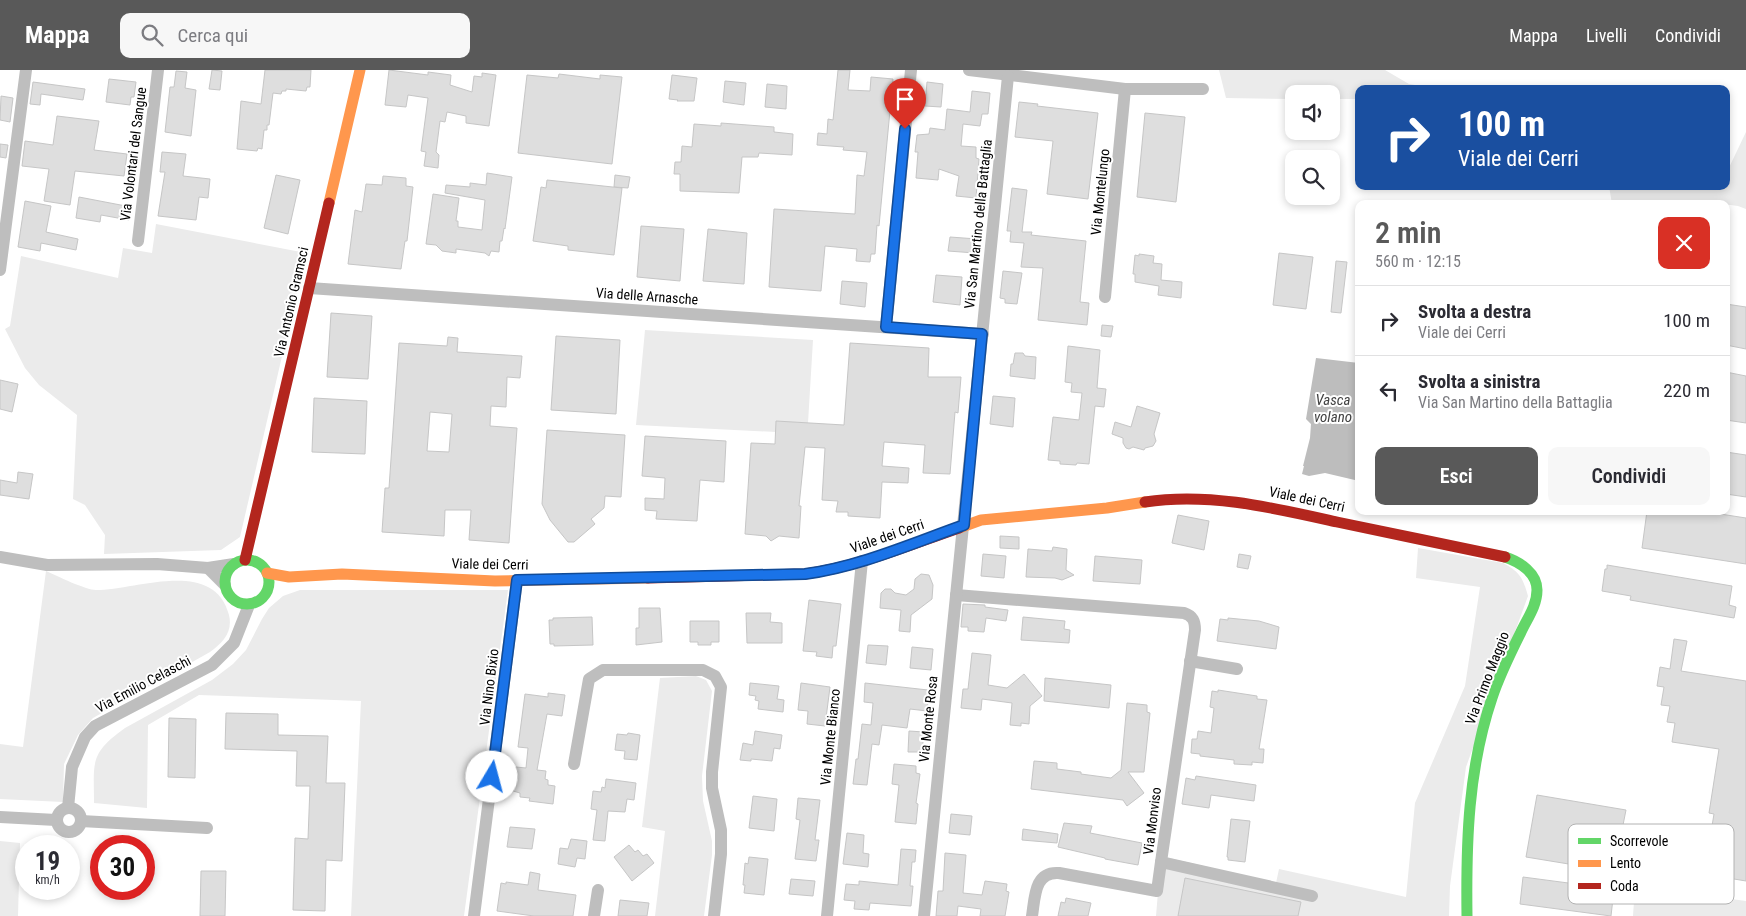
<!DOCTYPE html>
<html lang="it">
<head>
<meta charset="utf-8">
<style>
	:root { --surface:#fff; --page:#f7f7f7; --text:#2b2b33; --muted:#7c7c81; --line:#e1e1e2; --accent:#595959 }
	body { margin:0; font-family:"Roboto Condensed",sans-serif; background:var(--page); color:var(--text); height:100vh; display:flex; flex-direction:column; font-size:19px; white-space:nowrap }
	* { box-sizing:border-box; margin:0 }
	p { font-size:16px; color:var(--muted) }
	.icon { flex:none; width:28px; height:28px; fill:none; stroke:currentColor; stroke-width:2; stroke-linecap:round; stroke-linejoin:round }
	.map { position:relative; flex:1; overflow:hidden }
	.panel { position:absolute; left:1355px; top:130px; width:375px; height:315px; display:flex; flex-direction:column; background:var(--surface); border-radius:10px; box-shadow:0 2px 8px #0003 }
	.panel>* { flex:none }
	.guide { position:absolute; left:1355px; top:15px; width:375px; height:105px; border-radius:10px; box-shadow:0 2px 8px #0003; background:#1a4fa0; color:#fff; overflow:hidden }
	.tools { position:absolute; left:1285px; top:15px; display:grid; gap:10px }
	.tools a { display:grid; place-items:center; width:55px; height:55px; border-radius:10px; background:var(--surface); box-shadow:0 2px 8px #0003; font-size:25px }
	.speed { position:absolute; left:15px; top:765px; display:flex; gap:10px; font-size:25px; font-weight:700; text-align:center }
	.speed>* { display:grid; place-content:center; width:65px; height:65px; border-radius:50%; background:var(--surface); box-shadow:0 2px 8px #0003; line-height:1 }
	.speed small { font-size:12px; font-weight:400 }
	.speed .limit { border:8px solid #d22; background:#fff; color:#111 }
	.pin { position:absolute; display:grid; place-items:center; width:42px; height:42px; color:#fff; margin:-51px -21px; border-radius:50% 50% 50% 0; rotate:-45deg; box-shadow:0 0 5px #0007 }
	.pin .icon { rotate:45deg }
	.me { position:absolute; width:55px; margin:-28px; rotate:8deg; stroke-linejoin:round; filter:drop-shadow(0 0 4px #0008) }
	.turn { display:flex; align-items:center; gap:18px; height:105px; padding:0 20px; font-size:22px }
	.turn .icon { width:65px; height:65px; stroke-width:2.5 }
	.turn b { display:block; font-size:35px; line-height:42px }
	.round { display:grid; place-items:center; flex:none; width:52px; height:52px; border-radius:10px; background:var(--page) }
	.overview { display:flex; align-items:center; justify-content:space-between; height:85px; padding:0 20px }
	h1 { font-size:30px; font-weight:600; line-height:38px; color:var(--accent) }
	.button { display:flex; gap:10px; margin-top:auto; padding:10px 20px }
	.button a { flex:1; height:58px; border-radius:10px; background:var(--accent); color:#fff; font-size:20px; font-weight:600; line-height:58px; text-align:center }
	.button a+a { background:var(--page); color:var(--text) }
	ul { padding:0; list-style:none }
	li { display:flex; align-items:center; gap:15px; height:70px; padding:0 20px; border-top:1px solid var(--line) }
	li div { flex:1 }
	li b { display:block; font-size:19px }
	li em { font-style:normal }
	header { display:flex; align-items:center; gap:30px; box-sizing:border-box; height:70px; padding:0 25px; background:var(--accent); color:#fff }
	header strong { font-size:24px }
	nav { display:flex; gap:28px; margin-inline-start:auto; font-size:18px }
	.search { width:350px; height:45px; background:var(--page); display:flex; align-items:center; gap:12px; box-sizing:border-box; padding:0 18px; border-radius:10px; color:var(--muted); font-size:19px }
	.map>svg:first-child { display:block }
	.green { fill:#ebebeb }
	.water { fill:#bdbdbd }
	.building { fill:#dedede; stroke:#c6c6c6; fill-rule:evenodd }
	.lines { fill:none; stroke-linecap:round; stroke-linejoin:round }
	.street { stroke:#bebebe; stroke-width:12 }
	.fast { stroke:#63d668; stroke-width:11 }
	.slow { stroke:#ff974d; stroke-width:11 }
	.jam { stroke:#b3261e; stroke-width:11 }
	.route-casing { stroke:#114b97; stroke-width:12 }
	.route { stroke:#1a73e8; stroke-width:9 }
	.labels { text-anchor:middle; stroke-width:4; stroke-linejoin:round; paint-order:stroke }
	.street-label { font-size:14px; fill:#000; stroke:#fff }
	.water-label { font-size:15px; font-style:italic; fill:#424242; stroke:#fff }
	.key { fill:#fff; stroke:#b2b2b2; stroke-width:1 }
	.key-label { font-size:14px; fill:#000 }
</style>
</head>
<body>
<header>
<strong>Mappa</strong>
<div class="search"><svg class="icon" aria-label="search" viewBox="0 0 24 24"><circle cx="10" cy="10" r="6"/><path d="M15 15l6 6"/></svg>Cerca qui</div>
<nav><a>Mappa</a><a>Livelli</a><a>Condividi</a></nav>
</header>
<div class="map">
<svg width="1746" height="846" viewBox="0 0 1746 846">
	<rect width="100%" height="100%" fill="#fff"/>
	<!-- green -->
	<g class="green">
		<polygon points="1219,0 1385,0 1409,14 1441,19 1359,19 1359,29 1331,29 1331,24 1294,24 1294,29 1226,28"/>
		<polygon points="1746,62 1746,139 1738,136 1700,131 1699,134 1612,134 1609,116 1726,116 1726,104"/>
		<polygon points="156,154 306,183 240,467 221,480 104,484 105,465 85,435 73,429 77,345 39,315 25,298 5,259 10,256 21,186 118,208 123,178 152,183"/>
		<polygon points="645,260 813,270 808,353 777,351 776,362 636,355"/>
		<path d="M1418,478L1503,493C1520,502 1523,508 1528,526L1466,697L1450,816L1449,846H1156L1161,786L1276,813L1279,799L1406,827L1415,733L1465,616L1480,517L1416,508Z"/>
		<path d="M46,501C57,506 86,520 96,520C136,520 214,487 229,545C233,562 223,573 210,582L93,648L78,665L64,694L63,732L0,729V674L23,677Z"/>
		<path d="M300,520H508L464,846H351L361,631L199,625L148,655L147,738L94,733C94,692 89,684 125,658L212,610L233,594L246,580L262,549L269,538L283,526Z"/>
		<polygon points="696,606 706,610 712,621 702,706 703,731 712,771 712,785 704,846 655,846 665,761 642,757 660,608"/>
		<polygon points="0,771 20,773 18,846 0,846"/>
		<polygon points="1635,816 1746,831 1746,846 1633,846"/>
	</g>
	<!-- water -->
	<polygon class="water" points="1316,288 1359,293 1359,411 1325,403 1309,406 1302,404 1304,396 1303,396 1310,368 1311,354 1306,349"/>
	<!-- building -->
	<g class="building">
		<polygon points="212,0 222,1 220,20 209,19"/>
		<polygon points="265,0 311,0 310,17 307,17 306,21 286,19 286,21 282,21 281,24 273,23 269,55 267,55 267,60 264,60 262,79 258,78 257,81 237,79 241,31 261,34"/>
		<polygon points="389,0 428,5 428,2 451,5 450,15 472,22 474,6 482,7 482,3 496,5 489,56 466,53 466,46 447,42 445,52 440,51 436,82 439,85 438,98 424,96 426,82 421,81 428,28 408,25 406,37 385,35"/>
		<polygon points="838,0 850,0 848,20 870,21 871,7 893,9 879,156 877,155 875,184 871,184 870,192 856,191 857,179 825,176 821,221 769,217 774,139 855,144 857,105 864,106 867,82 843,80 844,77 817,75 818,63 827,64 828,49 833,50"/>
		<polygon points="176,1 187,2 185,18 196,20 191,66 165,62 170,17 174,17"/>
		<polygon points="559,4 600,9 600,5 622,7 612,94 518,83 527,5 558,8"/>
		<polygon points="672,5 697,8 694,31 677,31 678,30 669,29"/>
		<polygon points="109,9 136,12 134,27 131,27 130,35 106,32"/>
		<polygon points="725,11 746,13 744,35 723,32"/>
		<polygon points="33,12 85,19 83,30 41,24 40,35 30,34"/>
		<polygon points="927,12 943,14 941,37 925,36"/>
		<polygon points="767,14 787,16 786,39 765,37"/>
		<polygon points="972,21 990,23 988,44 982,44 980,56 963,54 961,76 976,77 976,88 979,89 976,128 956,126 959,106 939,99 938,110 916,108 918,82 915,82 917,65 929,64 930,58 945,60 947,39 970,42"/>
		<polygon points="1,26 13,28 10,52 0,50"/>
		<polygon points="1019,32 1038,34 1037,36 1098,43 1088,129 1047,124 1053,71 1015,67"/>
		<polygon points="1145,43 1185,47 1176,132 1137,127"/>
		<polygon points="57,46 99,51 94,80 127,84 124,106 75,101 70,135 44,131 49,99 22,96 25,71 53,75"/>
		<polygon points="721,53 774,57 774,62 793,64 792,85 759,83 758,87 742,87 739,123 680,121 680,104 674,104 675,92 681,92 682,76 692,77 694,54 721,56"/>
		<polygon points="0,74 8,75 6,88 0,87"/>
		<polygon points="162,82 186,84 183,106 210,109 208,128 199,127 196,150 158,146 165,102 160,102"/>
		<polygon points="487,103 512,107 505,159 504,158 502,171 500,171 499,182 491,181 489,186 485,183 456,179 456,183 442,181 436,175 426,174 433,124 459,128 456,151 458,151 458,157 482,160 485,130 445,123 446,115 470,117 470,113 486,115"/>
		<polygon points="276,105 300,110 288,164 264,158"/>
		<polygon points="615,105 630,107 628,118 614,117"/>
		<polygon points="383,106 406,108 406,116 413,117 407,171 405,171 401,199 348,194 355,140 362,142 366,114 382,115"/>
		<polygon points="547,110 622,118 614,185 568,180 568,176 533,171 541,117 546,118"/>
		<polygon points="1012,118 1027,120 1022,162 1032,162 1031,165 1086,171 1080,232 1089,233 1087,255 1038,250 1043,198 1021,197 1024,173 1010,172 1011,161 1007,161"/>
		<polygon points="79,127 131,137 129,150 101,145 100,152 76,148"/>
		<polygon points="25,131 51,136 46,162 78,169 76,180 41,173 40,181 18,177"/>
		<polygon points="641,156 684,159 680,211 637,207"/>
		<polygon points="708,159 747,163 744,214 703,211"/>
		<polygon points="950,167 977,169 975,183 948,181"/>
		<polygon points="1279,183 1313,187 1306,239 1273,235"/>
		<polygon points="1139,184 1154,186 1153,193 1162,194 1161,210 1182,212 1181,228 1158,225 1159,216 1135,212 1135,204 1133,204 1135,185 1139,186"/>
		<polygon points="1336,191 1347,192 1341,243 1331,242"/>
		<polygon points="1003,201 1022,203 1017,234 1005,233 1005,229 1000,228"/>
		<polygon points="936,205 962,207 960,235 933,232"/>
		<polygon points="842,211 867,213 865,237 840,234"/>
		<polygon points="1726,234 1746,237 1746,279 1726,275"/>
		<polygon points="331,243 372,246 368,309 327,307"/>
		<polygon points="1102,255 1113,256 1111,267 1101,266"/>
		<polygon points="556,266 620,270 616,344 551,340"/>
		<path d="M448,267L458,268L457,282L522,286L520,308L507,307L506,337L491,336L490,356L517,358L509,473L469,470L471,440H445L444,466L382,462L385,418H389L399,273L447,276ZM430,342L452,344L449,382L427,381Z"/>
		<polygon points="850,273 929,278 928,307 961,307 958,343 955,342 950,404 923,403 925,375 884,372 882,396 909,398 908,413 882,412 880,448 848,446 848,442 836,442 838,431 822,430 825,378 805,377 799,436 801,436 799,468 779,466 771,471 766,466 745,464 751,373 775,374 776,351 844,355"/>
		<polygon points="1068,276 1100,280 1097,318 1106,319 1104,337 1095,336 1089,394 1077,393 1076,395 1060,394 1060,391 1048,390 1053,347 1079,350 1082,323 1071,322 1072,313 1065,312"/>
		<polygon points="1015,283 1023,283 1025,286 1036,287 1035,309 1010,306 1011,294 1013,294"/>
		<polygon points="1726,302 1746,306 1746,353 1726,350"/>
		<polygon points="0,310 18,314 12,342 0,339"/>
		<polygon points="993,326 1015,328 1013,357 990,354"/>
		<polygon points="314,328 367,331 365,384 312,382"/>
		<polygon points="1137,336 1160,343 1154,364 1156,371 1153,376 1145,378 1144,380 1133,377 1129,379 1126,378 1123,373 1123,368 1112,364 1115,352 1131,357"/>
		<polygon points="547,360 625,365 621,427 605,426 604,438 591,449 595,454 574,472 568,472 550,450 542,434"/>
		<polygon points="645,366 726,371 724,412 700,410 697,451 656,449 657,441 645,440 645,428 664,429 665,408 642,406"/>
		<polygon points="1726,382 1746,385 1746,427 1726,424"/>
		<polygon points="18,402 33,404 29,429 0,425 0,410 17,413"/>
		<polygon points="1647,441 1701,441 1746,448 1746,494 1642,478"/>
		<polygon points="1178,445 1209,451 1204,480 1172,473"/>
		<polygon points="1000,466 1019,467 1019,479 1000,478"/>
		<polygon points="1053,477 1067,479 1066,500 1074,505 1062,510 1055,508 1026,507 1028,479 1052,481"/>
		<polygon points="983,484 1006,486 1004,508 981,506"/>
		<polygon points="1239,484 1251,486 1248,499 1237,497"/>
		<polygon points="1095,486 1142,490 1140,514 1093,511"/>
		<polygon points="1607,495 1732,516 1729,535 1736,537 1734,548 1630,530 1631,526 1602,521 1605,499 1607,499"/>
		<polygon points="921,504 929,505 933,515 932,529 911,545 910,562 899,561 901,540 880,538 881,523 885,519 891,519 895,523 906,525 914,519 915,509"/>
		<polygon points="809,530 841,534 836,576 833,576 832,588 816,586 817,582 803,581"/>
		<polygon points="963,534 985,535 985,537 1008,540 1006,551 986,548 984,562 968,561 968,557 961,557"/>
		<polygon points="639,538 660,538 662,572 636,575 636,558 639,558"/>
		<polygon points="746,543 771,543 770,552 782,553 782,573 747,573"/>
		<polygon points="592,547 593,575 554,576 554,574 550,574 549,550 553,550 553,548"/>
		<polygon points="1023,547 1065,551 1064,559 1070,560 1069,573 1021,570"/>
		<polygon points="1228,548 1259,551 1279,557 1276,579 1217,571 1220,549 1228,550"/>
		<polygon points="690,551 719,551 719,572 711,572 711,575 698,575 698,572 690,572"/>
		<polygon points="1674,569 1687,571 1681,601 1746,611 1746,811 1704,804 1714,744 1709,743 1719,679 1672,672 1675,653 1667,652 1670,636 1661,635 1664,617 1657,616 1660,597 1670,599"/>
		<polygon points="868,575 888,576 886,595 866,593"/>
		<polygon points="912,577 933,579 931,600 910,598"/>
		<polygon points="972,583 991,585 988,615 1007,618 1024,604 1042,626 1030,636 1029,654 1021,653 1021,656 1010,655 1012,633 982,629 981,640 961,638 963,619 968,619"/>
		<polygon points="1045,608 1111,615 1109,638 1044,631"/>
		<polygon points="750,613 779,616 777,629 784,630 783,642 758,639 759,631 755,630 756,626 749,625"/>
		<polygon points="801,613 830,617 825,656 807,654 808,641 798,640"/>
		<polygon points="865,613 928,620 929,623 927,641 910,639 907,658 882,655 879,675 872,674 867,715 853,714 856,689 858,689 862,654 871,655 873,633 864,632"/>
		<polygon points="1218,620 1257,626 1257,629 1267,630 1259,679 1264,679 1263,693 1252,692 1252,695 1234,694 1234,690 1200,686 1200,684 1191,683 1192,669 1197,669 1198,661 1211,663 1214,638 1210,637 1212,621 1218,622"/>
		<polygon points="548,623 565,625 562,646 547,644 537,700 546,701 545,709 548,710 548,715 555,716 553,734 529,731 530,728 520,727 520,723 513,721 516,697 526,698 528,678 518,677 525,624 548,627"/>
		<polygon points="1127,633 1147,635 1147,642 1150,643 1144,702 1128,702 1144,723 1127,736 1123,730 1031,719 1034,691 1057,693 1057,699 1081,702 1081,704 1111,708 1121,700"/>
		<polygon points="226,643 278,644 278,665 328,666 326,713 345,713 342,791 326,790 325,841 293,840 295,768 308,769 310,716 296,716 297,681 225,679"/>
		<polygon points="169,648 196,649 195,708 168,707"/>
		<polygon points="755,661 782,665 780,679 774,678 772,691 751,689 751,691 740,690 743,673 753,675"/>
		<polygon points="909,661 924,662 922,682 908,682"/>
		<polygon points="628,663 640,665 637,690 624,689 625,681 615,680 617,664 627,665"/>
		<polygon points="894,694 916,696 916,703 920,704 916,733 918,734 916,754 895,752 899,715 892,714"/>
		<polygon points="1196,706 1256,715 1254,731 1211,725 1209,738 1182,734 1186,708 1195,710"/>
		<polygon points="606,709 636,713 634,730 627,729 625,742 608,741 605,771 593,770 597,740 591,739 593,721 601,722 602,717 605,718"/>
		<polygon points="1537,725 1626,740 1621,765 1638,768 1632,805 1616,802 1611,846 1520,834 1523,807 1591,816 1593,798 1526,787"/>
		<polygon points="753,726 777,729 774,761 749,758"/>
		<polygon points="798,728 820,730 815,770 819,770 816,791 795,789 800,750 796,749"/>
		<polygon points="951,744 972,746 970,765 949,763"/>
		<polygon points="1231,749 1250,751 1245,792 1228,790 1228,787 1227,787"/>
		<polygon points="1064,753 1092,756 1090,763 1142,773 1138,795 1105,789 1105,788 1058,777"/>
		<polygon points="510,757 535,759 532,779 507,777"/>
		<polygon points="1023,759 1058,764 1057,773 1022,770"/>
		<polygon points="847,763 864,765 863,783 869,784 868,797 843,794"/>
		<polygon points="571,769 587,771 585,789 577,788 575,797 558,794 560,778 568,779"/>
		<polygon points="629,775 635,782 638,780 643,786 647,784 654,793 632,811 614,787"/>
		<polygon points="901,779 916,780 915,792 912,792 910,816 913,816 911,836 870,833 869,840 854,839 855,831 844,830 846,814 859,815 859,811 898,815"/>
		<polygon points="945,783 966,785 963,823 982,825 985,811 1007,814 1006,821 1009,822 1005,846 980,846 981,839 958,836 957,846 936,846 938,821 943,821"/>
		<polygon points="749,787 768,789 764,825 744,823 745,815 743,815 745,793 748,794"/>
		<polygon points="201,801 226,801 225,846 200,846"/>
		<polygon points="530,802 540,804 538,820 576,825 573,846 534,846 497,841 501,813 506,814 506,812 528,815"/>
		<polygon points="1185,808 1301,832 1298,846 1178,846"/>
		<polygon points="791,809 815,811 813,826 789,824"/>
		<polygon points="1066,828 1091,833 1088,846 1058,846 1061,832 1065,833"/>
		<polygon points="620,830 649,833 647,846 618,846"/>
	</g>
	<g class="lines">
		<!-- street -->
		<g class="street">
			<polyline points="969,0 1125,19 1203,19"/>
			<polyline points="138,171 158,0"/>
			<polyline points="0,200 26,0"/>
			<polyline points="309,218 983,264"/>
			<polyline points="1105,227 1125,19"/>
			<polyline points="886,257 911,0"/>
			<polyline points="0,487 47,495 157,494 208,498 234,494"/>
			<polyline points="208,498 225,515"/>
			<path d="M956,525L1184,543C1193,546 1195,551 1195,560L1161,792L1312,826"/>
			<polyline points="1190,591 1237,599"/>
			<polyline points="574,694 589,609 603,600 703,600 715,606 721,617 712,702 712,718 721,760 721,784 714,846"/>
			<circle cx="69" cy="750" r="12"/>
			<polyline points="68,738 72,697 85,667 95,656 212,595 234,573 249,535"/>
			<polyline points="0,747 56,750"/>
			<polyline points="81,751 207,758"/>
			<polyline points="474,846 517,510"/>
			<polyline points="594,846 598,820"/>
			<polyline points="827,846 862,491"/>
			<polyline points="924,846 1008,6"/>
			<path d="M1032,846C1035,828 1034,801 1059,803L1157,821L1161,792"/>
		</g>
		<!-- fast -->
		<g class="fast">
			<circle cx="247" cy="512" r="22"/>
			<path d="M1467,846C1466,772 1468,699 1492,628C1499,606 1510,584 1521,562C1527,549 1537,536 1537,520C1537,503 1520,492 1505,487"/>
		</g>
		<!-- slow -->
		<g class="slow">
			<polyline points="329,133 360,0"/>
			<polyline points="959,458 981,450 1107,438 1145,432"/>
			<polyline points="267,503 289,507 342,504 495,511 648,508"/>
		</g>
		<!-- jam -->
		<g class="jam">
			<path d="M1145,432C1209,422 1274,438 1337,452C1393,464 1449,475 1505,487"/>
			<polyline points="245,490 329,133"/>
			<path d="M648,508L805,504C858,497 909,475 959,458"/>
		</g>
	</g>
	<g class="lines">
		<defs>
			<path id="route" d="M492,707L517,510L805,504C859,497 913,473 964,455L982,264L886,257L905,59"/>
		</defs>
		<!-- route casing -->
		<use href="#route" class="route-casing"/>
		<!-- route -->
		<use href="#route" class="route"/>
	</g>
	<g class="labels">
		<!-- street labels -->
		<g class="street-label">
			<text transform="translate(133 84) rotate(-83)" y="5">Via Volontari del Sangue</text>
			<text transform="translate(1100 122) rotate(-84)" y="5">Via Montelungo</text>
			<text transform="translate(978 154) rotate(-84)" y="5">Via San Martino della Battaglia</text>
			<text transform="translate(647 226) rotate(4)" y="5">Via delle Arnasche</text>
			<text transform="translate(291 232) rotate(-77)" y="5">Via Antonio Gramsci</text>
			<text transform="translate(1307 429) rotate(12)" y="5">Viale dei Cerri</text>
			<text transform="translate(887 466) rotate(-19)" y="5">Viale dei Cerri</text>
			<text transform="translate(490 494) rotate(1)" y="5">Viale dei Cerri</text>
			<text transform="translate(1487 608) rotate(-69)" y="5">Via Primo Maggio</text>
			<text transform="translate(143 614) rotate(-28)" y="5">Via Emilio Celaschi</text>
			<text transform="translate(489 617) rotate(-83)" y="5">Via Nino Bixio</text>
			<text transform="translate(928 649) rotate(-84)" y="5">Via Monte Rosa</text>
			<text transform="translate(830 667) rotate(-84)" y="5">Via Monte Bianco</text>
			<text transform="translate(1152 751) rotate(-83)" y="5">Via Monviso</text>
		</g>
		<!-- water labels -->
		<g class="water-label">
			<text x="1333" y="335">Vasca<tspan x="1333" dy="17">volano</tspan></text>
		</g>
	</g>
	<!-- legend -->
	<rect x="1568" y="754" width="166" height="80" rx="8" class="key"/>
	<rect x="1578" y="768" width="23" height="6" fill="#63d668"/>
	<rect x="1578" y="790" width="23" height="7" fill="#ff974d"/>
	<rect x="1578" y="813" width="23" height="6" fill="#b3261e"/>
	<g class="key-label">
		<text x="1610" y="776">Scorrevole</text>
		<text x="1610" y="798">Lento</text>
		<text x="1610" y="821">Coda</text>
	</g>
</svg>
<div class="tools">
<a><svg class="icon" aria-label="sound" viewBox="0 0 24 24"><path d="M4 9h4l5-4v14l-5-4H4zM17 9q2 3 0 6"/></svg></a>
<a><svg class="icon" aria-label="search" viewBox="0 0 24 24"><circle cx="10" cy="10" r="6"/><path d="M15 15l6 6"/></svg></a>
</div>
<div class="speed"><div>19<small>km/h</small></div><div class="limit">30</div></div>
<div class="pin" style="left:905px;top:59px;background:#d93025"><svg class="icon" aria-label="arrive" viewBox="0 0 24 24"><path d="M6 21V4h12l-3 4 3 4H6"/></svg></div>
<svg class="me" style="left:492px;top:707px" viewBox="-20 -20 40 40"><circle r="19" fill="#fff"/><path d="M0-13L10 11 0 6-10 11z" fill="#1a73e8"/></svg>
<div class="guide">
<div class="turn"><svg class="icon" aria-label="right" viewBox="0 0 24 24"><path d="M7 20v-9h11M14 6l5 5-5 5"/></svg><div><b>100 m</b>Viale dei Cerri</div></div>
</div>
<section class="panel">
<div class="overview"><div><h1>2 min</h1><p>560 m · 12:15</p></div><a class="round" style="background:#d93025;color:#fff"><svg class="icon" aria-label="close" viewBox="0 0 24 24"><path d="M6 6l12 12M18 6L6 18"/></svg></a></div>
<ul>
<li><svg class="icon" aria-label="right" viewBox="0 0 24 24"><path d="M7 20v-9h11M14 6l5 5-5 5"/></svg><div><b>Svolta a destra</b><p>Viale dei Cerri</p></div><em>100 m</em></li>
<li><svg class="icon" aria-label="left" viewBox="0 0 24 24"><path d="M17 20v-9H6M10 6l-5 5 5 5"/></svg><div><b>Svolta a sinistra</b><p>Via San Martino della Battaglia</p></div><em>220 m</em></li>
</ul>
<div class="button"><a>Esci</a><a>Condividi</a></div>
</section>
</div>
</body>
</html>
